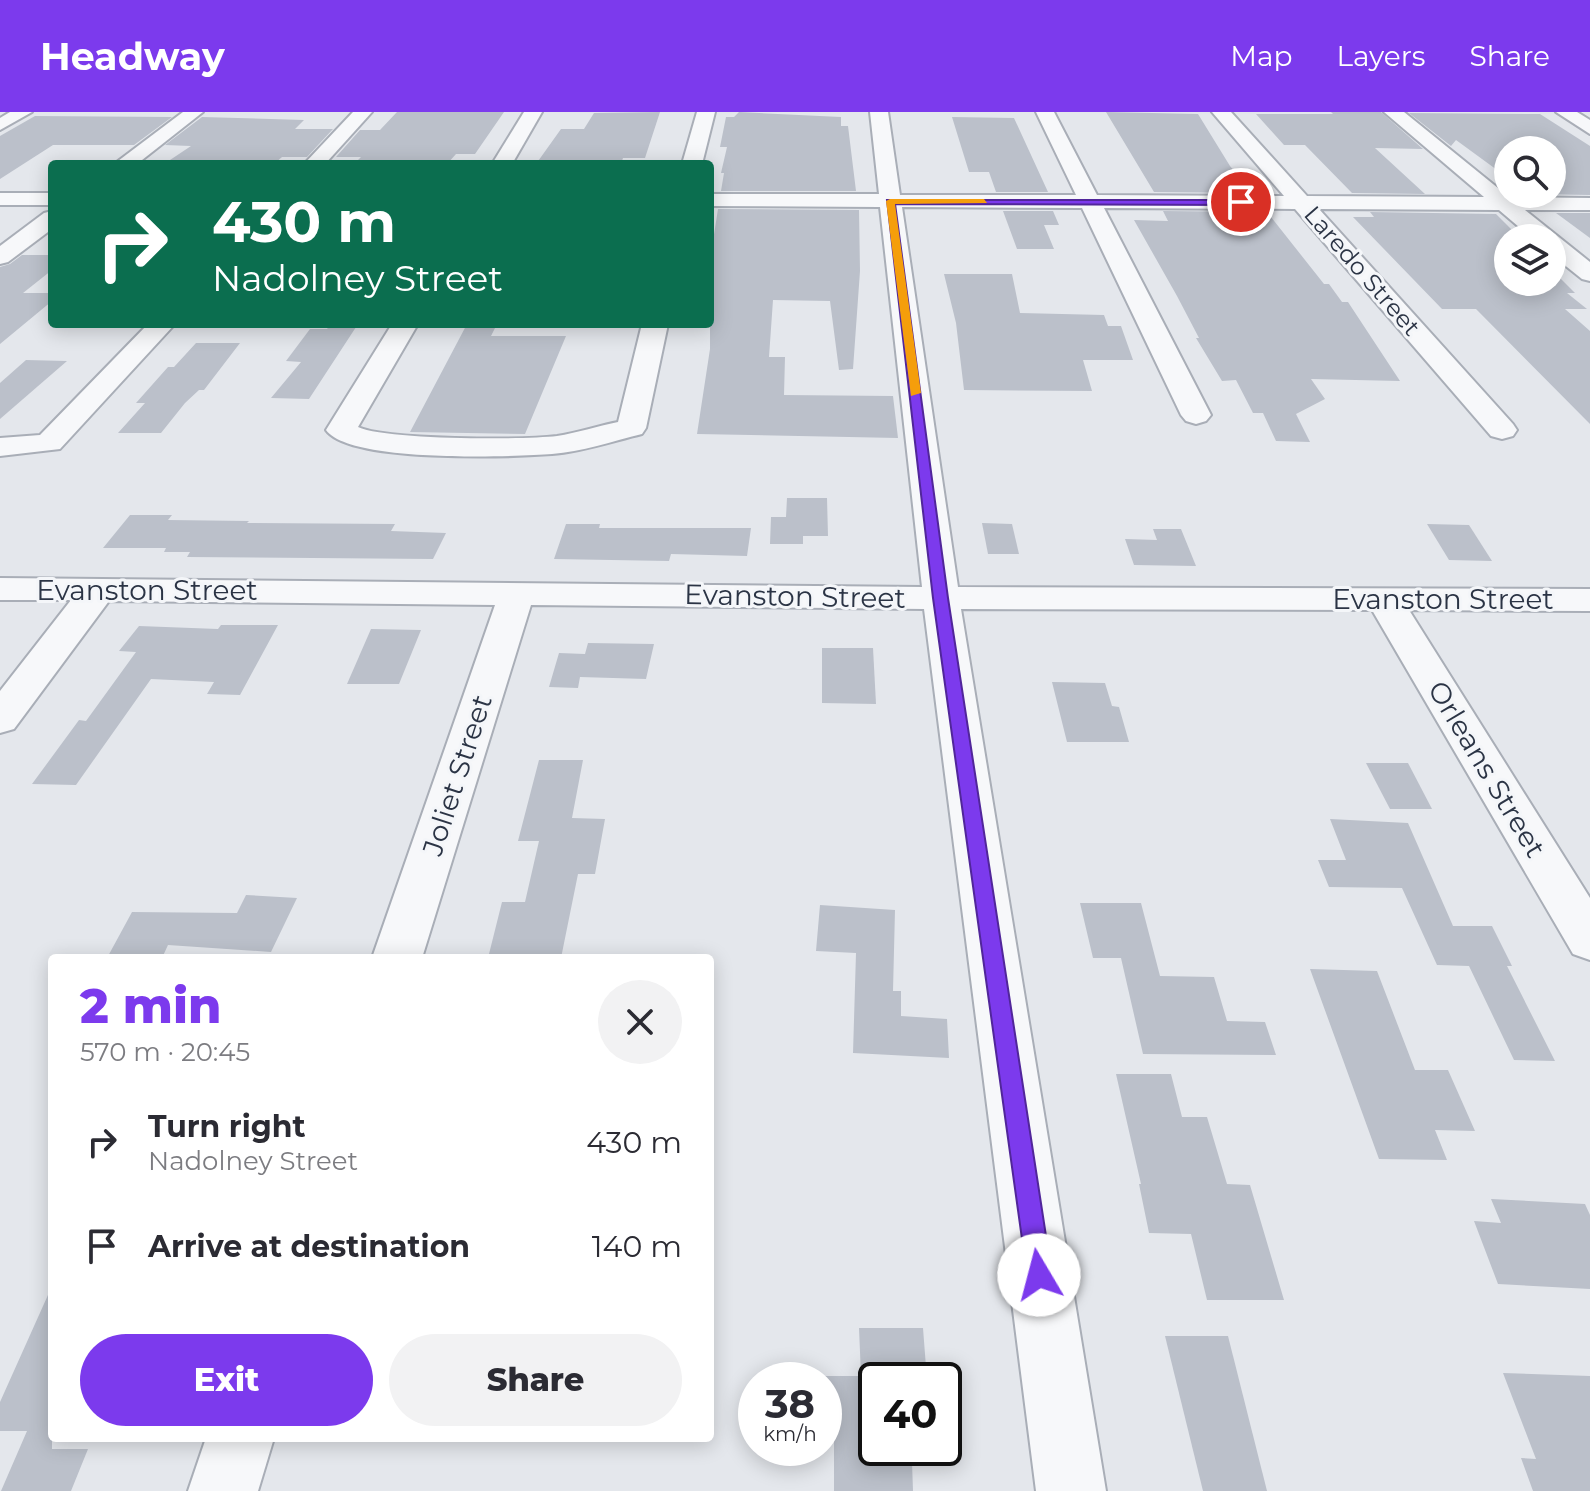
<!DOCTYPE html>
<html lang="en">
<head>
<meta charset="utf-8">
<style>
	:root { --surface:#fff; --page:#f2f2f3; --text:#2b2b33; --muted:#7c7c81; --accent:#7c3aed }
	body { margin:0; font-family:Montserrat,sans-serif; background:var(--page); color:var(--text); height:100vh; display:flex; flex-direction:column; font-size:30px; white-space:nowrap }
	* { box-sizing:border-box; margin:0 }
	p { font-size:26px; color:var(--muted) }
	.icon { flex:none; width:44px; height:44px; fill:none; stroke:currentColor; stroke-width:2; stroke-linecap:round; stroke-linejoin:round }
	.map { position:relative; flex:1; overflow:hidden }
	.panel { position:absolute; left:48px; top:842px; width:666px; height:488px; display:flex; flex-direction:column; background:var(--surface); border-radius:8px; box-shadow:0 4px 20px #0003 }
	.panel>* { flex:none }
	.banner { position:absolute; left:48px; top:48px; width:666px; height:168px; border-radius:8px; box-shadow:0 4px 20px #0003; background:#0b6e4f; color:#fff; overflow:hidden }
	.tools { position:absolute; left:1494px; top:24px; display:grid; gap:16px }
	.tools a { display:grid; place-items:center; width:72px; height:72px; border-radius:50%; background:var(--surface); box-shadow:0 4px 20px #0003; font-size:40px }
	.speed { position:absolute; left:738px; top:1250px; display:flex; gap:16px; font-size:40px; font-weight:700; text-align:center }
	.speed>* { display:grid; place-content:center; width:104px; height:104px; border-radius:50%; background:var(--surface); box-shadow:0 4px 20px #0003; line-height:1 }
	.speed small { font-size:20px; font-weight:400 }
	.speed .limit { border:4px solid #111; border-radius:12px; background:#fff; color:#111 }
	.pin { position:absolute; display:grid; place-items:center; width:68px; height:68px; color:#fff; margin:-34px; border:4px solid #fff; border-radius:50%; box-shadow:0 2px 8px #0007 }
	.me { position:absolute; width:88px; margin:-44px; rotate:352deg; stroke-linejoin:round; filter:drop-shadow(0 0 6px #0008) }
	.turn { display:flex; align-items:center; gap:28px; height:168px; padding:0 32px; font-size:36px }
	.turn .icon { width:104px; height:104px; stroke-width:2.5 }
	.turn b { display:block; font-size:56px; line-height:68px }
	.round { display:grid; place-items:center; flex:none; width:84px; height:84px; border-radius:42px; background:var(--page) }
	.summary { display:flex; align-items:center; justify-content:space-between; height:136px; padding:0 32px }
	h1 { font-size:48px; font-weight:800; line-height:60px; color:var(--accent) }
	.action { display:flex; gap:16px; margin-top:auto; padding:16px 32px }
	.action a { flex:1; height:92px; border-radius:48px; background:var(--accent); color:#fff; font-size:32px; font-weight:800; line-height:92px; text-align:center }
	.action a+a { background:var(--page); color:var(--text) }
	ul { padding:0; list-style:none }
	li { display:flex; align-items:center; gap:24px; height:104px; padding:0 32px }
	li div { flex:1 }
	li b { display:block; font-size:30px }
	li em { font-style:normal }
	header { display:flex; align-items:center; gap:48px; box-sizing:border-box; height:112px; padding:0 40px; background:var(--accent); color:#fff }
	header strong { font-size:38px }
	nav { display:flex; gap:44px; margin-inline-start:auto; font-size:28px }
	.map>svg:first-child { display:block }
	.building { fill:#bbc0ca }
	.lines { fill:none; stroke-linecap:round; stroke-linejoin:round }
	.minor-casing { stroke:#a9aeb7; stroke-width:4 }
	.minor { fill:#f7f8fa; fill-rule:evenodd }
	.route { fill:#7c3aed; stroke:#51269a; stroke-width:2 }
	.slow { fill:#f59e0b }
	.labels { text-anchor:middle; stroke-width:6; stroke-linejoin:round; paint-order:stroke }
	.far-street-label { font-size:24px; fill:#2b3445; stroke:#f4f6f9 }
	.street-label { font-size:28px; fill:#2b3445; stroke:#f4f6f9 }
</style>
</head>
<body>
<header>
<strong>Headway</strong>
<nav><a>Map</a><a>Layers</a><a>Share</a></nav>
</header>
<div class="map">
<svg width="1590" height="1379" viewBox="0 0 1590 1379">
	<rect width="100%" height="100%" fill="#e4e7ec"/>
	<!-- building -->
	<g class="building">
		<polygon points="397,0 504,0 475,42 456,42 447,52 354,52 361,45 336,45 360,18 380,18"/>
		<polygon points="660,0 645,46 623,46 621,52 536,52 561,17 584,17 594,1"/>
		<polygon points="739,0 841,5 841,14 848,14 856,79 721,79 724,61 721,61 727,35 720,35 726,5 734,5"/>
		<polygon points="1106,0 1198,2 1230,54 1252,81 1154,80"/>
		<polygon points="1331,0 1381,0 1423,37 1375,36 1425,82 1352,81 1305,33 1284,33 1256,2 1333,2"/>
		<polygon points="1409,1 1540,2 1590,34 1590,83 1530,82 1552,82 1552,38 1508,38 1508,66 1456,28 1451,34"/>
		<polygon points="35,4 172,5 134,33 53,33 0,67 0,24"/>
		<polygon points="202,5 304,8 295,17 333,17 307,45 282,45 274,52 164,52 191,34 165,33"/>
		<polygon points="952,5 1014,6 1048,80 996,80 989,60 969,60"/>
		<polygon points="718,97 859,98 860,159 853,257 839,258 830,189 773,188 769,245 785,245 784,283 893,284 898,326 697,322 710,237 710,148"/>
		<polygon points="1003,99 1053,99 1059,113 1044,113 1054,137 1017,137"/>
		<polygon points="1163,99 1267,100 1324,172 1329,172 1342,190 1348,190 1400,269 1311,267 1325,287 1296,302 1310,330 1276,329 1263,301 1253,301 1236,268 1222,269 1196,226 1199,226 1177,184 1134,108 1168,109"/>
		<polygon points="1370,100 1496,102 1520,126 1508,126 1508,170 1552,170 1552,158 1575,181 1567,181 1587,197 1565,197 1590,219 1590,312 1476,197 1442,197 1353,105 1374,105"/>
		<polygon points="1556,101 1590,101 1590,126"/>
		<polygon points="22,143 52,143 52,158 23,181 52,181 52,189 0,232 0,155 10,152"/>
		<polygon points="944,162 1012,162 1020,201 1104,203 1108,214 1121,214 1133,248 1083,248 1092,279 964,278 956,211"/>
		<polygon points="331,212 358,212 309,287 271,286 301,250 286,249 310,217 327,217"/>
		<polygon points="467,212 497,212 491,224 566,224 525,322 410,320"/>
		<polygon points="196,231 240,231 204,278 199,278 185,291 161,321 118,321 145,291 136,291 168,255 174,255"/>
		<polygon points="26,248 67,249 0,307 0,271"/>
		<polygon points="787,386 827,386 828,424 803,424 803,432 770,432 771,405 786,405"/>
		<polygon points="130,403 172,403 168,408 249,409 247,411 395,412 391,419 446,421 433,447 187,445 190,440 164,440 166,436 103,436"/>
		<polygon points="982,411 1012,412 1019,442 988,442"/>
		<polygon points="566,412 600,412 599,416 751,416 747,444 671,442 669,449 554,447"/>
		<polygon points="1427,412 1469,413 1492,449 1449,448"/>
		<polygon points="1153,417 1181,417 1196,454 1134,453 1125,427 1157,428"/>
		<polygon points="221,513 278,513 240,583 207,582 214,570 151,567 76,673 32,672 79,608 86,609 136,540 119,539 139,514 218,517"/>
		<polygon points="371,517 421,518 399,572 347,572"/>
		<polygon points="588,531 654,532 646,567 580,565 578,576 549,575 559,541 585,542"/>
		<polygon points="822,536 873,536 876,592 822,591"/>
		<polygon points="1052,570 1105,571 1112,594 1119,595 1129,630 1067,630"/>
		<polygon points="539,648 583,648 572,706 605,707 595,762 578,762 561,846 488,846 502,790 525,790 539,729 518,729"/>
		<polygon points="1366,651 1408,651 1432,697 1390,697"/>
		<polygon points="1330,707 1408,711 1453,814 1492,814 1512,854 1507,854 1555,949 1514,948 1469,854 1437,853 1402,776 1329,775 1318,748 1346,748"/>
		<polygon points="246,783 297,786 271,840 168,833 162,846 107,846 132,800 237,801"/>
		<polygon points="1080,791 1141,791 1160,864 1214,865 1227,909 1265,910 1276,943 1143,942 1121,846 1093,846"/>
		<polygon points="820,793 895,798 893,879 901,879 901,904 947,907 949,946 853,941 856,841 816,839"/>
		<polygon points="1310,857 1377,859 1415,958 1448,958 1475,1019 1435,1018 1447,1048 1379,1047"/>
		<polygon points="1116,962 1171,962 1182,1005 1207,1005 1227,1072 1250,1073 1284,1188 1207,1188 1191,1122 1149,1121 1139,1072 1141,1072"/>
		<polygon points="1491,1087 1585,1092 1590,1103 1590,1177 1498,1172 1474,1109 1501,1111"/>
		<polygon points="52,1174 52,1337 88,1337 71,1379 1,1379 27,1319 0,1319 0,1290"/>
		<polygon points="859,1216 923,1216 927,1268 876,1268 876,1349 912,1350 913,1379 834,1379 834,1326 826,1326 825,1264 861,1264"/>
		<polygon points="1165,1224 1228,1224 1267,1379 1203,1379"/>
		<polygon points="1503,1261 1590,1264 1590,1379 1533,1379 1521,1346 1536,1347"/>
	</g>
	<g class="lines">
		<defs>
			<g id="minor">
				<polygon points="10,0 32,0 0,18 0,6"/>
				<polygon points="183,0 203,0 137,52 114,52"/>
				<polygon points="353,0 372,0 325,52 304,52"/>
				<polygon points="524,0 542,0 512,52 492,52"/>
				<polygon points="697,0 715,0 702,52 682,52"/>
				<polygon points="870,0 888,0 900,83 1076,83 1036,0 1054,0 1097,83 1284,84 1212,0 1231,0 1307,84 1484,85 1384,0 1404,0 1509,85 1590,86 1590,98 1525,98 1590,150 1590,169 1582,167 1552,143 1552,126 1532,126 1499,98 1319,97 1513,312 1517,318 1513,324 1502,327 1491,324 1295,97 1104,96 1211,303 1206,309 1196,312 1186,309 1181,303 1082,96 902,95 958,475 1590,477 1590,499 1409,498 1590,786 1590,848 1573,842 1372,498 961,497 1106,1379 1036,1379 924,497 531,493 422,846 372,846 495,493 109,489 14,617 0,621 0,579 71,488 0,488 0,466 922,475 880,95 710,94 710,82 879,82"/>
				<polygon points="1556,0 1577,0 1590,8 1590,22"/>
				<rect x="0" y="81" width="52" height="12"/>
				<polygon points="52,99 52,117 8,150 0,152 0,134 44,101"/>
				<polygon points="148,212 175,212 60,337 0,344 0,326 40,323"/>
				<path d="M392,212H418L358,315C386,328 522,328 557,324C577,321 597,314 618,310L642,212H668L646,316L642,322C613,329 581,340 552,342C511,345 349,351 326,318Z"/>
				<polygon points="206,1326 274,1326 258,1379 188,1379"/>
			</g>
		</defs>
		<!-- minor casing -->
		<use href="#minor" class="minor-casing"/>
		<!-- minor -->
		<use href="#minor" class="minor"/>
	</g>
	<!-- route -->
	<polygon class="route" points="887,88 1241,88 1245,90 1241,93 895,92 948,486 1052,1163 1048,1172 1039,1176 1030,1172 1027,1163 933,486"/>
	<!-- slow -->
	<polygon class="slow" points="984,87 987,91 895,92 921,281 911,284 886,89 890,87"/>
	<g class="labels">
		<!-- far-street labels -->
		<g class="far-street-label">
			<text transform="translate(1362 159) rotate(49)" y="8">Laredo Street</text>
		</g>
		<!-- street labels -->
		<g class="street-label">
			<text x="147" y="488">Evanston Street</text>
			<text transform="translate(795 484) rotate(1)" y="10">Evanston Street</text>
			<text x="1443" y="497">Evanston Street</text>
			<text transform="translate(1487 657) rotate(59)" y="10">Orleans Street</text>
			<text transform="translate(457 663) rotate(-72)" y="10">Joliet Street</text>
		</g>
	</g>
</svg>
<div class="tools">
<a><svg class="icon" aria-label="search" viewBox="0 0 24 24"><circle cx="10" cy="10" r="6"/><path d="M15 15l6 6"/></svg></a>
<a><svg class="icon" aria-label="layers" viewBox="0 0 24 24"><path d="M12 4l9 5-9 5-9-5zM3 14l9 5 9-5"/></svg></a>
</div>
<div class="speed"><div>38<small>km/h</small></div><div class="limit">40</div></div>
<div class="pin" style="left:1241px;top:90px;background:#d93025"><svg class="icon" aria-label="arrive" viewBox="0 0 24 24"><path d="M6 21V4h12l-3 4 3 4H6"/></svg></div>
<svg class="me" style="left:1039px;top:1163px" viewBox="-20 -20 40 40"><circle r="19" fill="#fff"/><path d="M0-13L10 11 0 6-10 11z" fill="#7c3aed"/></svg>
<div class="banner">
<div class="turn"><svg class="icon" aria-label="right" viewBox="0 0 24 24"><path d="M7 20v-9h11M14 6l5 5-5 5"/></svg><div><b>430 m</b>Nadolney Street</div></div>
</div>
<section class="panel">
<div class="summary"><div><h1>2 min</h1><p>570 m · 20:45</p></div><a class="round"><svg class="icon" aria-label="close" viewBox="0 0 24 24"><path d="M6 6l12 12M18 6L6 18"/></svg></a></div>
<ul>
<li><svg class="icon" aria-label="right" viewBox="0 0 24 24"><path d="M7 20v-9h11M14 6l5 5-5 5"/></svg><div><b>Turn right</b><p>Nadolney Street</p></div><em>430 m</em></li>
<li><svg class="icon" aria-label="arrive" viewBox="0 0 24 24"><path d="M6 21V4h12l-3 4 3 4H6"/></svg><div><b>Arrive at destination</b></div><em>140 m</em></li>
</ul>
<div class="action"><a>Exit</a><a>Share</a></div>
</section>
</div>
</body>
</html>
